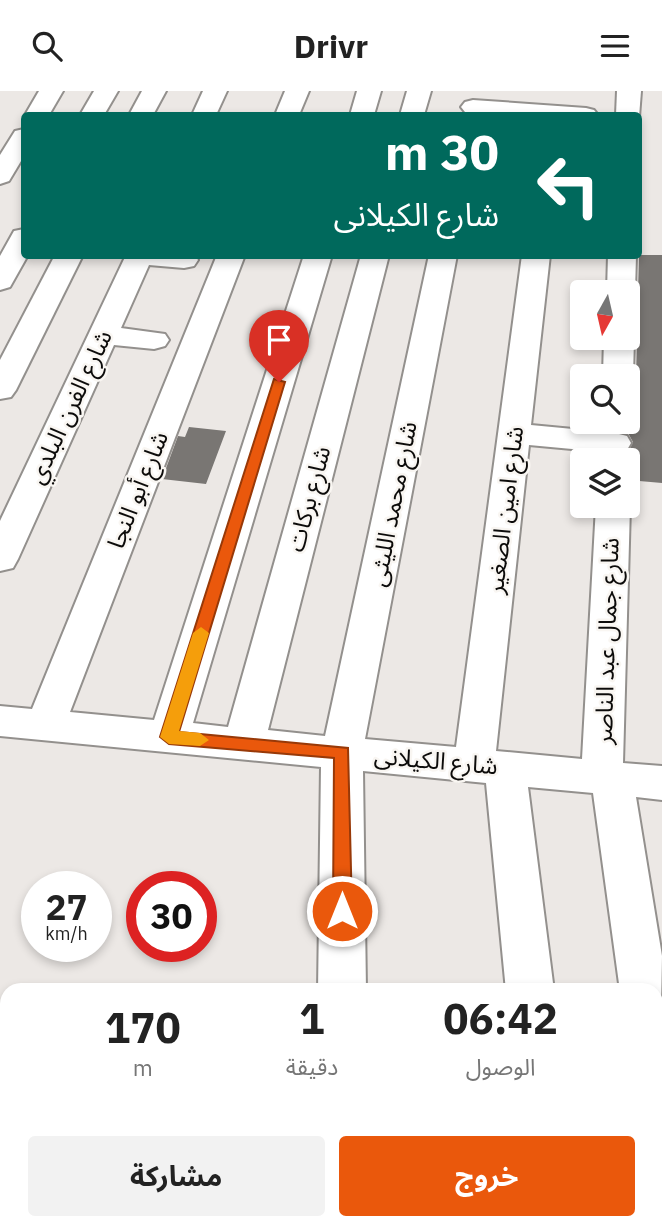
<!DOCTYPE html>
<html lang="ar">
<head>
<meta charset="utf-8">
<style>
	:root { --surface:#fff; --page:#f2f2f2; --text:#222; --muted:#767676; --accent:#ea580c }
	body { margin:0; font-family:"IBM Plex Sans","Noto Sans Arabic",sans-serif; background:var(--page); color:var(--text); direction:rtl; height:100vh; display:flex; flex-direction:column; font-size:26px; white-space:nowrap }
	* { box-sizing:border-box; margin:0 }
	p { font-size:23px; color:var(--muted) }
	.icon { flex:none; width:38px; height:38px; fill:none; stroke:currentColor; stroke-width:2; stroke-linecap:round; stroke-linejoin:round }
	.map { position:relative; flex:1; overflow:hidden; direction:ltr }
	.details { position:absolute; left:0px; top:892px; width:663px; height:247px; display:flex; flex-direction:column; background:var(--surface); border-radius:21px 21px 0 0; box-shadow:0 4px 10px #0003; direction:rtl }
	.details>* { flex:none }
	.guide { position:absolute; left:21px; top:21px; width:621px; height:147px; border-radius:7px; box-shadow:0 4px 10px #0003; direction:rtl; background:#00695c; color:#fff; overflow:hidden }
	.needle { width:46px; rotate:188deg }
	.tools { position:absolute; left:570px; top:189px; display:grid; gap:14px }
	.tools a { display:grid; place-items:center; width:70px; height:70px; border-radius:7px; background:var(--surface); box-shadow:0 4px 10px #0003; font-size:35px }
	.speed { position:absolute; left:21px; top:780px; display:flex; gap:14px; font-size:35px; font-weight:700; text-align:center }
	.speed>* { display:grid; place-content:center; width:91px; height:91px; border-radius:50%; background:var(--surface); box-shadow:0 4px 10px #0003; line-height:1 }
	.speed small { font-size:18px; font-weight:400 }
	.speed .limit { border:10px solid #d22; background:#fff; color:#111 }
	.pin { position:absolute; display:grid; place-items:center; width:60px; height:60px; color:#fff; margin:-72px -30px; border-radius:50% 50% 50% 0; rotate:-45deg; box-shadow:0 0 7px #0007 }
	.pin .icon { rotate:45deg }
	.me { position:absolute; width:77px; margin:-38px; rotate:0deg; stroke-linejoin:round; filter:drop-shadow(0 0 5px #0008) }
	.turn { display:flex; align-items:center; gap:24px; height:147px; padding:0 28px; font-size:32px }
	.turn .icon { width:91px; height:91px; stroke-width:2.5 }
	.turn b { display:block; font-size:49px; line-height:60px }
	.eta { display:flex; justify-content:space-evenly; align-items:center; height:119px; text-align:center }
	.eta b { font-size:42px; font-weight:700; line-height:49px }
	.cta { display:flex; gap:14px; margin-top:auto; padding:14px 28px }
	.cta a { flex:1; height:80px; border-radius:7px; background:var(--accent); color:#fff; font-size:28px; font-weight:700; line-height:80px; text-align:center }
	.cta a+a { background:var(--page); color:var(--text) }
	header { display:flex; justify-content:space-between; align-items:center; height:91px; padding:0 28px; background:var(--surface); font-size:32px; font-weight:700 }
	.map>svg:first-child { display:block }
	.building { fill:#797673 }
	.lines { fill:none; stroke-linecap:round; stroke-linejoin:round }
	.minor-casing { stroke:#93908d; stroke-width:4 }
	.minor { fill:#fff; fill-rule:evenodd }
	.route { fill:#ea580c; stroke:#983908; stroke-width:2 }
	.slow { fill:#f59e0b }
	.labels { text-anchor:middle; stroke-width:5; stroke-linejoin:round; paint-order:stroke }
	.street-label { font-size:24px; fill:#0c0b0a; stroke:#f9f6f2 }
</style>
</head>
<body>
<header><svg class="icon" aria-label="menu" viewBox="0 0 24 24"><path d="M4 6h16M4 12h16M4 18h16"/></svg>Drivr<svg class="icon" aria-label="search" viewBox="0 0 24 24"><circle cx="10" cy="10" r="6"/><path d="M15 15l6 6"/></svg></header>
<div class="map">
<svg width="662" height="1138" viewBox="0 0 662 1138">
	<rect width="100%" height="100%" fill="#ece8e5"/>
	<!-- building -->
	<g class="building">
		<polygon points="639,164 662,164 662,392 628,389 628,363 624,362 629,360 633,351 628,342 619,340 619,331 628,331 628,295 636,285 637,247 628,237 628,210 638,201"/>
		<polygon points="189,336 226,340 206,393 162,388 178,345 185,346"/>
	</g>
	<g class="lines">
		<defs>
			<g id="minor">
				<polygon points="39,0 63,0 49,24 25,24"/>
				<polygon points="94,0 118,0 104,24 80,24"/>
				<polygon points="142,0 166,0 153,24 129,24"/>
				<polygon points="203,0 227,0 216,24 192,24"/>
				<polygon points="285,0 309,0 299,24 275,24"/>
				<polygon points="357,0 381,0 374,24 350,24"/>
				<polygon points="407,0 431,0 424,24 400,24"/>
				<polygon points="617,0 641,0 639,26 616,24"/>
				<polygon points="473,9 586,17 594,19 598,24 492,24 465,21 461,16 465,11"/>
				<polygon points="24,38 24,65 9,90 0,93 0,64 15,40"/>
				<polygon points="24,138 24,164 28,164 10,196 0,199 0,165 14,140"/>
				<polygon points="55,164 83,164 16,299 11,306 0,308 0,269"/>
				<polygon points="126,164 195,164 198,169 194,175 184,177 149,174 121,237 165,243 169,249 165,255 154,258 114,254 18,468 13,477 0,480 0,430"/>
				<polygon points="217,164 245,164 70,621 154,629 304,164 332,164 193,632 228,636 361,164 389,164 268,639 325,645 429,164 457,164 365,648 456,656 522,164 550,164 531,334 615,342 627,345 631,352 627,359 615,362 529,354 496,660 582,668 596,415 628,415 628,412 630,415 623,672 662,675 662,709 636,706 662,865 661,915 656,917 656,900 620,900 593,702 528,696 554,900 506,900 486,692 363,680 366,900 318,900 321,676 0,645 0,615 32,618"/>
				<polygon points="608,164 636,164 635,201 631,207 628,208 628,201 607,201"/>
				<polygon points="628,240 634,247 633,285 628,292 628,285 603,285 604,247 628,247"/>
				<polygon points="656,962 662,964 662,1047 656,1045"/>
				<rect x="316" y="1132" width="54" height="6"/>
				<polygon points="529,1132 583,1132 584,1138 530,1138"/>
			</g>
		</defs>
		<!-- minor casing -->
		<use href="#minor" class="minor-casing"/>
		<!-- minor -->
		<use href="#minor" class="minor"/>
	</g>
	<!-- route -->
	<polygon class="route" points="274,288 285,291 179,641 348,657 352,820 349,826 336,826 333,820 334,667 169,653 160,646"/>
	<!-- slow -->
	<polygon class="slow" points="201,536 209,542 179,640 200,642 209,649 200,655 169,653 160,646 193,542"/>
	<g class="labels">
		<!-- street labels -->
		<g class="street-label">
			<text transform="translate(70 316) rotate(-65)" y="8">شارع الفرن البلدي</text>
			<text transform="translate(138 399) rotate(-68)" y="8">شارع أبو النجا</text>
			<text transform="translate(309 408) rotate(-75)" y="8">شارع بركات</text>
			<text transform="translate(393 413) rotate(-79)" y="8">شارع محمد الليثى</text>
			<text transform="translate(505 419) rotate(-83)" y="8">شارع امين الصغير</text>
			<text transform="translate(607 550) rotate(-88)" y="8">شارع جمال عبد الناصر</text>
			<text transform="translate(436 670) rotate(5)" y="8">شارع الكيلانى</text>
		</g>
	</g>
</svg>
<div class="tools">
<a><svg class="needle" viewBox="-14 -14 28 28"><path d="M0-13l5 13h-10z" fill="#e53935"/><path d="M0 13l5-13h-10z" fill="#767676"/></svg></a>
<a><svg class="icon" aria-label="search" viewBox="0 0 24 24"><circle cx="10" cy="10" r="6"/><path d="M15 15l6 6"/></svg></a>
<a><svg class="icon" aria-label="layers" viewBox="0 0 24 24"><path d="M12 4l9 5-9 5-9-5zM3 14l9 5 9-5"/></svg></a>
</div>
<div class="speed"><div>27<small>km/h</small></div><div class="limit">30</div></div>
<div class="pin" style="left:279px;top:291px;background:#d93025"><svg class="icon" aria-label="arrive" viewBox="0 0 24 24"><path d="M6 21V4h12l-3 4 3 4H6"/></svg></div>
<svg class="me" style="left:342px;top:820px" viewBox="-20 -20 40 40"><circle r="17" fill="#ea580c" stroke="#fff" stroke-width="3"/><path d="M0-11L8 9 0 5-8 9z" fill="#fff"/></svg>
<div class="guide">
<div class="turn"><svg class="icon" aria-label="left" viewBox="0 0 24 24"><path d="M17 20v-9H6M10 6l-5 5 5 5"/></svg><div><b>30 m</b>شارع الكيلانى</div></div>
</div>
<section class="details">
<div class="eta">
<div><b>06:42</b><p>الوصول</p></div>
<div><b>1</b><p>دقيقة</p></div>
<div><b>170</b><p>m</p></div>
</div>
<div class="cta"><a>خروج</a><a>مشاركة</a></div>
</section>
</div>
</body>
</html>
